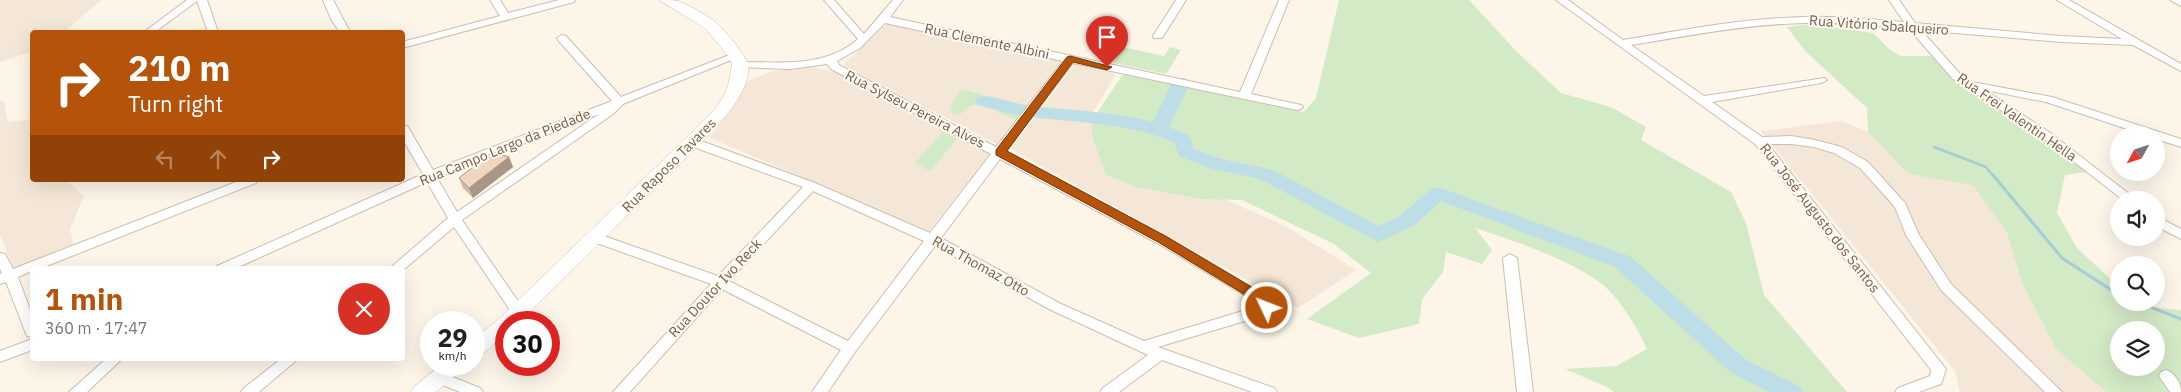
<!DOCTYPE html>
<html lang="en">
<head>
<meta charset="utf-8">
<style>
	:root { --surface:#fff; --page:#f2f2f2; --text:#202124; --muted:#757577; --accent:#b45309 }
	body { margin:0; font-family:"IBM Plex Sans",sans-serif; background:var(--page); color:var(--text); height:100vh; display:flex; flex-direction:column; font-size:19px; white-space:nowrap }
	* { box-sizing:border-box; margin:0 }
	p { font-size:16px; color:var(--muted) }
	.icon { flex:none; width:28px; height:28px; fill:none; stroke:currentColor; stroke-width:2; stroke-linecap:round; stroke-linejoin:round }
	.map { position:relative; flex:1; overflow:hidden }
	.sheet { position:absolute; left:30px; top:266px; width:375px; height:95px; display:flex; flex-direction:column; background:var(--surface); border-radius:5px; box-shadow:0 5px 20px #0002 }
	.sheet>* { flex:none }
	.guide { position:absolute; left:30px; top:30px; width:375px; height:152px; border-radius:5px; box-shadow:0 5px 20px #0002; background:#b45309; color:#fff; overflow:hidden }
	.needle { width:32px; rotate:230deg }
	.fabs { position:absolute; left:2110px; top:126px; display:grid; gap:10px }
	.fabs a { display:grid; place-items:center; width:55px; height:55px; border-radius:50%; background:var(--surface); box-shadow:0 5px 20px #0002; font-size:25px }
	.speed { position:absolute; left:420px; top:311px; display:flex; gap:10px; font-size:25px; font-weight:700; text-align:center }
	.speed>* { display:grid; place-content:center; width:65px; height:65px; border-radius:50%; background:var(--surface); box-shadow:0 5px 20px #0002; line-height:1 }
	.speed small { font-size:12px; font-weight:400 }
	.speed .limit { border:8px solid #d22; background:#fff; color:#111 }
	.pin { position:absolute; display:grid; place-items:center; width:42px; height:42px; color:#fff; margin:-51px -21px; border-radius:50% 50% 50% 0; rotate:-45deg; box-shadow:0 0 5px #0007 }
	.pin .icon { rotate:45deg }
	.me { position:absolute; width:55px; margin:-28px; rotate:313deg; stroke-linejoin:round; filter:drop-shadow(0 0 4px #0008) }
	.turn { display:flex; align-items:center; gap:18px; height:105px; padding:0 15px; font-size:22px }
	.turn .icon { width:65px; height:65px; stroke-width:2.5 }
	.turn b { display:block; font-size:35px; line-height:42px }
	.lanes { display:flex; align-items:center; height:48px; padding:0 15px; background:#0003; justify-content:center; gap:25px; direction:ltr }
	.lanes .off { opacity:.35 }
	.round { display:grid; place-items:center; flex:none; width:52px; height:52px; border-radius:26px; background:var(--page) }
	.summary { display:flex; align-items:center; justify-content:space-between; height:85px; padding:0 15px }
	h1 { font-size:30px; font-weight:700; line-height:38px; color:var(--accent) }
	.map>svg:first-child { display:block }
	.residential { fill:#f4e7d7 }
	.green { fill:#d3eac6; fill-rule:evenodd }
	.lines { fill:none; stroke-linecap:round; stroke-linejoin:round }
	.stream-far1 { stroke:#a3cdd7; stroke-width:2.5 }
	.stream { stroke:#a3cdd7; stroke-width:3 }
	.river { fill:#bddee6; fill-rule:evenodd }
	.street-casing { stroke:#cebdae; stroke-width:2 }
	.secondary-casing { stroke:#d1beac; stroke-width:1 }
	.street { fill:#fff; fill-rule:evenodd }
	.secondary { fill:#fff; fill-rule:evenodd }
	.wall { fill:#cfb8a5 }
	.shaded-wall { fill:#a99686 }
	.building { fill:#f1d6c0; stroke:#a99686 }
	.route { fill:#b45309; stroke:#753606 }
	.labels { text-anchor:middle; stroke-width:4; stroke-linejoin:round; paint-order:stroke }
	.street-label { font-size:14px; fill:#765d4c; stroke:#fff9ef }
</style>
</head>
<body>
<div class="map">
<svg width="2181" height="392" viewBox="0 0 2181 392">
	<rect width="100%" height="100%" fill="#fcf5e8"/>
	<!-- residential -->
	<g class="residential">
		<polygon points="0,0 101,0 64,32 32,32 32,51 0,62"/>
		<polygon points="888,23 1061,61 999,145 843,65"/>
		<polygon points="1075,64 1116,74 1090,117 1122,171 1202,189 1285,226 1356,270 1298,308 1011,149"/>
		<polygon points="812,67 835,72 990,154 929,231 710,138 744,83 770,72"/>
		<polygon points="0,100 4,102 8,122 32,119 32,180 66,180 84,196 70,229 74,247 14,271 0,234"/>
		<polygon points="1842,121 1868,132 1908,174 1973,184 2007,233 2022,283 2056,349 2106,392 1960,392 1955,371 1761,131"/>
	</g>
	<!-- green -->
	<g class="green">
		<path d="M1339,0H1469L1516,51L1561,93L1611,107L1646,127L1641,140L1731,192L1746,223L1764,295L1847,392H1614L1607,387L1565,369L1616,366L1647,349C1637,327 1618,295 1598,281C1561,256 1517,242 1475,228L1492,250L1482,264L1446,252L1443,272L1422,299L1419,324L1359,338L1307,319L1371,273L1334,244L1242,200L1201,199L1137,187L1106,175L1093,139L1091,122L1123,74L1304,112L1316,98Z"/>
		<path d="M1812,24L1873,33L1890,50L1901,56H1931L1953,79L2040,134L2087,172L2065,175L2057,213L2077,248L2119,287V302L2136,303L2140,306L2181,310V392H2106L2056,349L2022,283L2007,233L1973,185L1908,174L1868,132L1867,108L1805,51L1787,27ZM2119,330H2156V368H2119Z"/>
		<polygon points="1123,47 1164,56 1170,47 1181,50 1166,74 1113,63"/>
		<polygon points="961,89 987,96 983,105 971,105 959,115 952,114 951,105"/>
		<polygon points="1004,100 1026,105 1016,119 996,112"/>
		<polygon points="943,131 957,139 930,171 915,163"/>
	</g>
	<g class="lines">
		<!-- stream-far1 -->
		<polyline class="stream-far1" points="1934,147 1986,167 1994,177"/>
		<!-- stream -->
		<g class="stream">
			<polyline points="1993,175 2062,258 2119,295"/>
			<polyline points="2138,302 2181,319"/>
		</g>
		<!-- river -->
		<path class="river" d="M1181,78L1187,79L1190,83L1169,127L1189,135L1194,149L1221,159L1273,170L1378,226L1400,216L1431,189L1438,187L1631,257L1746,360L1799,386L1803,392H1770L1730,372L1615,267L1441,201L1414,226L1378,242L1260,179L1209,168L1179,156L1174,142C1125,122 1074,123 1023,116C1007,113 992,109 978,105L975,101L978,97C992,94 1008,102 1023,105C1066,111 1110,110 1153,122L1172,83L1175,79Z"/>
		<defs>
			<g id="street">
				<polygon points="187,0 207,0 218,32 208,32 197,1 155,32 144,32"/>
				<polygon points="323,0 333,0 350,32 340,32 332,21"/>
				<polygon points="490,0 500,0 508,13 559,0 575,0 574,2 402,48 402,42 500,16"/>
				<path d="M824,0H834L864,34L893,0H903L890,17L1240,92L1279,0H1289L1251,94L1301,105L1303,107L1301,109L1297,110L1073,63L1005,152L1167,237L1270,298L1274,308L1265,315L1158,347L1274,388L1277,392H1252L1162,360L1119,392H1100L1103,388L1148,355L1049,309L935,246L855,352L828,392H812L841,350L722,289L630,392H613L711,284L591,241L589,238L591,235H601L718,276L803,187L688,145L686,142L688,139H696L815,183L930,233L991,154L831,69L827,64L790,69L736,67L735,65L736,63L740,62C781,62 825,68 858,39ZM885,23L1063,61L996,147L839,65L837,61L860,48ZM1000,159L1157,243L1259,304V306L1144,341L1059,303L941,238ZM813,191L924,241L848,341L729,281Z"/>
				<polygon points="1176,0 1186,0 1162,38 1154,38 1153,36"/>
				<path d="M1556,0H1568L1623,40C1684,30 1744,18 1805,17C1838,16 1871,19 1904,22L1889,0H1899L1915,23L2061,36L2122,39L2057,0H2069L2181,64V71L2133,45L2061,42L1921,30L1961,75L1972,82L2052,97L2181,139V147L2156,139V135H2145L2046,102L1985,90L2049,132L2137,200H2123L2041,136L1953,79L1909,29C1875,26 1840,22 1806,23C1747,24 1689,36 1631,45L1704,96L1825,78L1827,80L1821,83L1712,102L1762,137L1791,136L1815,140L1842,147L1868,162L1905,203L1919,235L1951,284L2062,392H2045L1941,290L1906,235L1895,207L1860,168L1834,153L1814,147L1791,144H1768L1946,369L1941,384L1919,392H1895L1898,388L1930,376L1931,370L1755,144Z"/>
				<polygon points="2170,0 2181,0 2181,6"/>
				<path d="M562,35L566,36L621,97L732,54L736,53L741,56L623,104L613,114L462,220L524,310L526,313L524,316H514L454,227L402,271V269H389L448,218L427,182L234,269H215L217,266L423,174L402,138V124L408,127L433,170L612,101L558,40L557,38ZM599,114L457,212L437,178Z"/>
				<polygon points="241,180 258,180 256,183 39,269 32,269 32,271 18,277 32,315 32,337 27,336 6,282 0,284 0,274 2,273 0,269 0,253 5,254 13,269"/>
				<polygon points="2156,216 2181,229 2181,239 2156,226"/>
				<polygon points="1510,254 1517,258 1533,392 1517,392 1503,258"/>
				<polygon points="32,339 32,350 0,362 0,351"/>
				<polygon points="106,359 122,359 87,392 69,392"/>
				<polygon points="281,359 298,359 259,392 241,392 244,388"/>
				<path d="M2166,370C2175,373 2181,383 2181,392H2170L2159,376L2161,372Z"/>
				<polygon points="440,372 480,388 483,392 460,392 435,382 433,378 435,374"/>
			</g>
			<g id="secondary">
				<path d="M659,0C665,0 673,0 678,1C690,6 705,14 715,22C723,28 747,56 748,65C751,95 716,126 698,146L519,322H506V334L481,355L474,357V339L500,318L686,138L715,109L723,97L728,86L732,65L729,57L706,29Z"/>
				<polygon points="441,365 465,365 462,370 436,392 411,392 415,386"/>
			</g>
		</defs>
		<!-- street casing -->
		<use href="#street" class="street-casing"/>
		<!-- secondary casing -->
		<use href="#secondary" class="secondary-casing"/>
		<!-- street -->
		<use href="#street" class="street"/>
		<!-- secondary -->
		<use href="#secondary" class="secondary"/>
	</g>
	<!-- wall -->
	<polygon class="wall" points="509,157 513,167 473,198 463,188 459,178"/>
	<!-- shaded-wall -->
	<polygon class="shaded-wall" points="509,157 513,167 473,198 469,188"/>
	<!-- building -->
	<polygon class="building" points="492,152 509,157 469,188 459,178"/>
	<!-- route -->
	<polygon class="route" points="1070,56 1112,67 1107,70 1073,62 1007,151 1167,237 1270,298 1273,308 1272,311 1263,311 1260,304 1158,242 996,155 996,150 1067,57"/>
	<g class="labels">
		<!-- street labels -->
		<g class="street-label">
			<text transform="translate(1879 25) rotate(4)" y="5">Rua Vitório Sbalqueiro</text>
			<text transform="translate(987 41) rotate(12)" y="5">Rua Clemente Albini</text>
			<text transform="translate(915 109) rotate(27)" y="5">Rua Sylseu Pereira Alves</text>
			<text transform="translate(2017 117) rotate(35)" y="5">Rua Frei Valentin Hella</text>
			<text transform="translate(505 147) rotate(-22)" y="5">Rua Campo Largo da Piedade</text>
			<text transform="translate(669 165) rotate(-45)" y="5">Rua Raposo Tavares</text>
			<text transform="translate(1820 218) rotate(52)" y="5">Rua José Augusto dos Santos</text>
			<text transform="translate(981 266) rotate(29)" y="5">Rua Thomaz Otto</text>
			<text transform="translate(715 288) rotate(-47)" y="5">Rua Doutor Ivo Reck</text>
		</g>
	</g>
</svg>
<div class="fabs">
<a><svg class="needle" viewBox="-14 -14 28 28"><path d="M0-13l5 13h-10z" fill="#e53935"/><path d="M0 13l5-13h-10z" fill="#757577"/></svg></a>
<a><svg class="icon" aria-label="sound" viewBox="0 0 24 24"><path d="M4 9h4l5-4v14l-5-4H4zM17 9q2 3 0 6"/></svg></a>
<a><svg class="icon" aria-label="search" viewBox="0 0 24 24"><circle cx="10" cy="10" r="6"/><path d="M15 15l6 6"/></svg></a>
<a><svg class="icon" aria-label="layers" viewBox="0 0 24 24"><path d="M12 4l9 5-9 5-9-5zM3 14l9 5 9-5"/></svg></a>
</div>
<div class="speed"><div>29<small>km/h</small></div><div class="limit">30</div></div>
<div class="pin" style="left:1107px;top:67px;background:#d93025"><svg class="icon" aria-label="arrive" viewBox="0 0 24 24"><path d="M6 21V4h12l-3 4 3 4H6"/></svg></div>
<svg class="me" style="left:1267px;top:308px" viewBox="-20 -20 40 40"><circle r="17" fill="#b45309" stroke="#fff" stroke-width="3"/><path d="M0-11L8 9 0 5-8 9z" fill="#fff"/></svg>
<div class="guide">
<div class="turn"><svg class="icon" aria-label="right" viewBox="0 0 24 24"><path d="M7 20v-9h11M14 6l5 5-5 5"/></svg><div><b>210 m</b>Turn right</div></div>
<div class="lanes"><svg class="icon off" aria-label="left" viewBox="0 0 24 24"><path d="M17 20v-9H6M10 6l-5 5 5 5"/></svg><svg class="icon off" aria-label="ahead" viewBox="0 0 24 24"><path d="M12 20V5M6 11l6-6 6 6"/></svg><svg class="icon" aria-label="right" viewBox="0 0 24 24"><path d="M7 20v-9h11M14 6l5 5-5 5"/></svg></div>
</div>
<section class="sheet">
<div class="summary"><div><h1>1 min</h1><p>360 m · 17:47</p></div><a class="round" style="background:#d93025;color:#fff"><svg class="icon" aria-label="close" viewBox="0 0 24 24"><path d="M6 6l12 12M18 6L6 18"/></svg></a></div>
</section>
</div>
</body>
</html>
